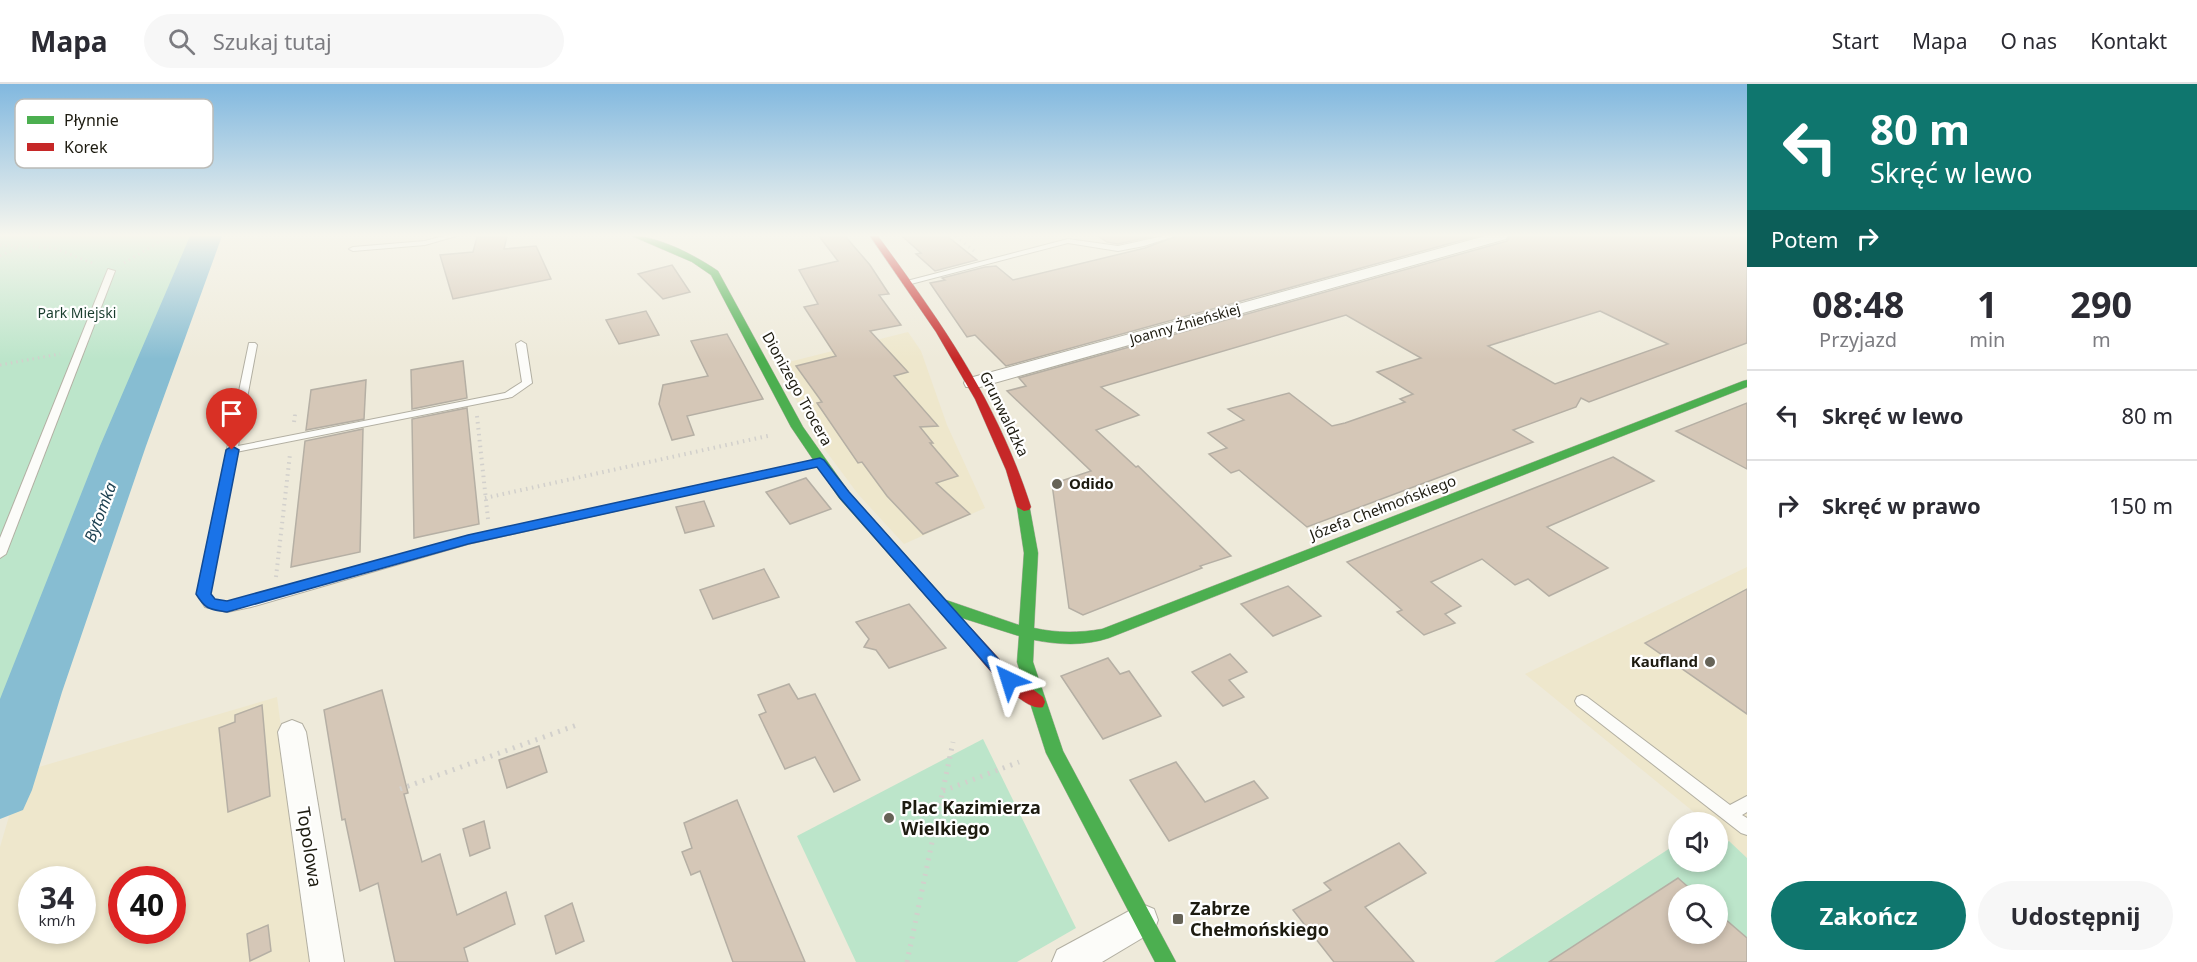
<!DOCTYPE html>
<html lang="pl">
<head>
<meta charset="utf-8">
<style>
	:root { --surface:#fff; --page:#f7f7f7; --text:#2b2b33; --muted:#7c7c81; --line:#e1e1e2; --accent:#0f766e }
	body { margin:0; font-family:"Noto Sans",sans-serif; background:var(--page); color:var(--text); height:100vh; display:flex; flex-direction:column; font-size:22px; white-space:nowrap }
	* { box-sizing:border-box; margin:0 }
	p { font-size:20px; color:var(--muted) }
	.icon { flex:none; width:33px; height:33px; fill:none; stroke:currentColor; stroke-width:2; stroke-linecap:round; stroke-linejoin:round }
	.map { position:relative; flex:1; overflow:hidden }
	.side { display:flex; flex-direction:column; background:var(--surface); width:450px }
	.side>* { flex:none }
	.guide { background:#0f766e; color:#fff; overflow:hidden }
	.buttons { position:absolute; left:1668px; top:728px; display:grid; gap:12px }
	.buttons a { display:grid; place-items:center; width:60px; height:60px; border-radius:50%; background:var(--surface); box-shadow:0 3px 9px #0003; font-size:30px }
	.speed { position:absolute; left:18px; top:782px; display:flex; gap:12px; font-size:30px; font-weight:700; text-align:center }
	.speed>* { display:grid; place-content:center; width:78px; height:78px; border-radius:50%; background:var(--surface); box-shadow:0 3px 9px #0003; line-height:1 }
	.speed small { font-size:15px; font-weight:400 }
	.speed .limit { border:9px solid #d22; background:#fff; color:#111 }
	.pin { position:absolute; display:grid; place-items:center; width:51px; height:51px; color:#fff; margin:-62px -26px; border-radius:50% 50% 50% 0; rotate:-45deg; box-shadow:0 0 6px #0007 }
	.pin .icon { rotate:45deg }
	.me { position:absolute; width:66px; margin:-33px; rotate:319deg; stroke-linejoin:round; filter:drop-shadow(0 0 4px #0008) }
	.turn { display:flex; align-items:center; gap:21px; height:126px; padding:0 24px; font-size:27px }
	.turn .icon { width:78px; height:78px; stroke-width:2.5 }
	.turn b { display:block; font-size:42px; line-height:51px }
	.then { display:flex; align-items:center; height:57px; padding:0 24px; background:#0003; gap:12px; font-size:22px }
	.eta { display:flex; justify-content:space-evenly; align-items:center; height:102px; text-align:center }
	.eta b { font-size:36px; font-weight:700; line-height:42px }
	.action { display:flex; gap:12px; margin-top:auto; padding:12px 24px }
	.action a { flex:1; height:69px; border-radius:36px; background:var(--accent); color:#fff; font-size:24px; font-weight:700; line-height:69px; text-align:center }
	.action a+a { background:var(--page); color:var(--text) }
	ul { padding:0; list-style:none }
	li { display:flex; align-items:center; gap:18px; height:90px; padding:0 24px; border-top:2px solid var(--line) }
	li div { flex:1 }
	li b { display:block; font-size:22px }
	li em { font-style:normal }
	header { display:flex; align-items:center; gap:36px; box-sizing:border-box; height:84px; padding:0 30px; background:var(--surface); border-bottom:2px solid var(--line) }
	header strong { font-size:28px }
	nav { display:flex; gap:33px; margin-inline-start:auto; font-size:21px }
	.search { width:420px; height:54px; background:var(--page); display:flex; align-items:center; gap:15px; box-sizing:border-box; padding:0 21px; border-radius:33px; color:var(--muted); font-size:22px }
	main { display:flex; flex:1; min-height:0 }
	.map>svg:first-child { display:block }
	.built { fill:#eee7cc; fill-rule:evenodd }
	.green { fill:#bce5ca; fill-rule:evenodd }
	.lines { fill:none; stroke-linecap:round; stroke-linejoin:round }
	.river { fill:#87bdd2; fill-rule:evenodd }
	.building { fill:#d5c7b7; stroke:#b5afa4; stroke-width:1.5; fill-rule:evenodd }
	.lane-casing { stroke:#b2afa2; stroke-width:2 }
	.street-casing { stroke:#b2afa2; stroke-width:2 }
	.fast-casing { stroke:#b2afa2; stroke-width:1 }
	.jam-casing { stroke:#b2afa2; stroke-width:1 }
	.path-far2 { stroke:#d2d0cc; stroke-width:3; stroke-dasharray:1.5 4; stroke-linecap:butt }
	.path-far1 { stroke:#d2d0cc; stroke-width:4; stroke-dasharray:1.5 4.5; stroke-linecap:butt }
	.path { stroke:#d2d0cc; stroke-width:5; stroke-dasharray:2 6; stroke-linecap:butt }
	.lane { fill:#fcfcf9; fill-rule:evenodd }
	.street { fill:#fcfcf9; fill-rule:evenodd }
	.fast { fill:#4caf50; fill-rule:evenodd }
	.jam { fill:#c62828; fill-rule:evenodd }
	.route { fill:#1a73e8; stroke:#114b97; stroke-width:1.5 }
	.poi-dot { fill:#666357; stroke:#fff; stroke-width:2 }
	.labels { text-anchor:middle; stroke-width:4.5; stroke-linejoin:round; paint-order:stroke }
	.far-park-label { font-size:14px; fill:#193c2d; stroke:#fff }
	.far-street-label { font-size:14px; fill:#1d1b10; stroke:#fff }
	.street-label { font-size:15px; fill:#1d1b10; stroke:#fff }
	.poi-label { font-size:15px; font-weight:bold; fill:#1d1b10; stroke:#fff; text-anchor:start }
	.water-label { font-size:16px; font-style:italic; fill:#1e4151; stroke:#fff }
	.near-poi-label { font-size:18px; font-weight:bold; fill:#1d1b10; stroke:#fff; text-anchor:start }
	.near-street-label { font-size:18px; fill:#1d1b10; stroke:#fff }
	.key { fill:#fff; stroke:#bbbbb7; stroke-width:1.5 }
	.key-label { font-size:16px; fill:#1d1b10 }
</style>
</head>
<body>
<header>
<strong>Mapa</strong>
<div class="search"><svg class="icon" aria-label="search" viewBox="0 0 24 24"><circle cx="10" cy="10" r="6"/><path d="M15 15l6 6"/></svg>Szukaj tutaj</div>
<nav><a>Start</a><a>Mapa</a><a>O nas</a><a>Kontakt</a></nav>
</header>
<main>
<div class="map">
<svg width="1747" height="878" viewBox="0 0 1747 878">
	<rect width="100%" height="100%" fill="#eeeada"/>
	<!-- built -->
	<g class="built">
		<polygon points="908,248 921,267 947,341 985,424 904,460 858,410 820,359 777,281"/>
		<polygon points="1747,483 1747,774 1718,747 1718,738 1706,738 1525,590"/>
		<path d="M277,613L312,878H0V763L22,688ZM32,795H82V846H32ZM122,795H172V846H122Z"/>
	</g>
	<!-- green -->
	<g class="green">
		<polygon points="0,152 191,152 0,638"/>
		<polygon points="983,655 1076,844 1017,878 856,878 797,752"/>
		<path d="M1729,757L1747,774V878H1494L1678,759V777H1718V765ZM1678,810H1718V849H1678Z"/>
	</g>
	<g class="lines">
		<!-- river -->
		<polygon class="river" points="190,152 222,152 146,362 62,608 32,706 23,726 0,735 0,615 100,362"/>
	</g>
	<!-- building -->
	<g class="building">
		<polygon points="507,152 504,165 536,162 551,195 453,215 440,171 473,168 477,153"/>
		<polygon points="819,152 845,152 870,181 889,210 879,211 901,241 870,247 908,288 894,292 938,342 920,343 933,359 930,359 958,392 936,399 970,430 923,450 887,412 862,378 858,379 817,319 822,318 796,282 836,272 804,223 818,220 799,186 838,177"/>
		<polygon points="902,152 947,152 977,176 935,187 916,170 921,169"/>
		<polygon points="1098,152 1153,152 1118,160 1107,158"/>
		<polygon points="1177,152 1477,152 1006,282 975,251 967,253 930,199 945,196 942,194 985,183 996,182 1013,196 1145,164"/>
		<path d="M1510,152H1747V259L1589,318L1581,314L1576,323L1513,346L1533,358L1307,443L1239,386L1231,389L1209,370L1227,364L1208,349L1244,336L1228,325L1289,309L1332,342L1345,339L1405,318L1400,315L1413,310L1377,288L1421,274L1346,231L1101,303L1139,331L1096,346L1136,383L1138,382L1231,472L1200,482L1202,484L1083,531L1069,524L1052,400L1091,387L1007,307L1026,302L1019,294L1507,157ZM1600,227L1668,260L1555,300L1488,262Z"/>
		<polygon points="672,181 690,208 663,215 638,190"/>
		<polygon points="646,227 659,251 619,260 606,236"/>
		<polygon points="727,250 763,315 687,332 694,351 672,356 659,320 663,301 708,292 691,257"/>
		<polygon points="463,277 467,314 412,325 411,286"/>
		<polygon points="366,296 364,335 306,346 311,306"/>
		<polygon points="1747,319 1747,385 1676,347"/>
		<polygon points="467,324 479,440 414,454 412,335"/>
		<polygon points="363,345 360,468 291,483 305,357"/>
		<polygon points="1613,373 1654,397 1547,443 1608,484 1549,512 1528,495 1515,501 1482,475 1431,498 1461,522 1445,530 1455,539 1424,551 1397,528 1402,526 1347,478"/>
		<polygon points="806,394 831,425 790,440 766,408"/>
		<polygon points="704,417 714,442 685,449 676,423"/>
		<polygon points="764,485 779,513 713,535 700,506"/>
		<polygon points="1288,502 1321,532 1273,552 1241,520"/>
		<polygon points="1747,505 1747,630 1645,559"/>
		<polygon points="909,520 946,564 889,584 876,566 864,563 869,555 856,538"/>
		<polygon points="1230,570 1247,588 1229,596 1244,613 1223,622 1192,588"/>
		<polygon points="1108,574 1120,590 1129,587 1161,632 1103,655 1061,592"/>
		<polygon points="789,600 798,615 815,610 860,696 834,708 815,673 785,685 759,631 766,628 758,611"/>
		<polygon points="382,606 408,709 404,710 422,778 440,770 457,831 506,808 515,840 464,864 468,878 395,878 378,799 360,807 345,735 342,736 324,626"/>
		<polygon points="262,621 270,712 228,728 219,644 235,638 235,631"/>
		<polygon points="539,662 547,688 507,704 499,676"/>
		<polygon points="1176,678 1205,718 1254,697 1268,714 1169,757 1130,696"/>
		<polygon points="737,716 768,791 805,878 733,878 700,787 691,791 682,768 692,764 684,739"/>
		<polygon points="484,737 490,764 470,772 463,745"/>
		<polygon points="1399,759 1426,789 1365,823 1414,878 1334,878 1293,826 1331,806 1324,799"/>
		<polygon points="1678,794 1696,810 1678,810 1678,849 1718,849 1718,829 1747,854 1747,878 1549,878"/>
		<polygon points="572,819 584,857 556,870 545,832"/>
		<polygon points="268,841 271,867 250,877 247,850"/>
	</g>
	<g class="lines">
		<defs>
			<g id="lane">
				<polygon points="443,152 456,152 425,161 353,167 349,165 353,163 425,157"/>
				<polygon points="1163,152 1175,152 1144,162 1118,167 1068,159 907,201 903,198 1068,155 1118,162"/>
				<polygon points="108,185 115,187 6,470 0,474 0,454"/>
				<polygon points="521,257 526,260 532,299 512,313 236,368 210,509 214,516 227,518 251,513 468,452 820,375 826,378 820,381 468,460 251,523 227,528 205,523 197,510 249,259 255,259 257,261 238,362 505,309 522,298 516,260"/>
				<polygon points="1582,611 1587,613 1730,721 1747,712 1747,728 1742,731 1747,734 1747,751 1741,749 1577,621 1575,617 1577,613"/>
			</g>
			<g id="street">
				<polygon points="1485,152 1508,152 1506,155 980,303 966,303 964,299 966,295"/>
				<polygon points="292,636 302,640 306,648 344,878 310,878 278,648 282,640"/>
				<polygon points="1142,820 1154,825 1158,836 1154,847 1102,878 1052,878 1057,866"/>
			</g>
			<path id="fast" d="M632,152C659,152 696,172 718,187L803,343L849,408L946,516L1019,541L1024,469L1017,423L1024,419L1029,420L1038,469L1034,544C1057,549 1079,549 1102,545L1743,297L1747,296V303L1109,554C1085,562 1059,561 1034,556L1033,578L1063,667L1176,878H1155L1046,669L1017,578L1019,552L962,534L974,548L971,552H961L839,414L791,343L711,191L692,178Z"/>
			<g id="jam">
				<path d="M870,152H878C943,241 997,317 1031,423L1029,426L1024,427L1017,423L1006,386L975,315L936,248Z"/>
				<path d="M966,542L971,544L1015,592L1043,613L1045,618L1043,623C1022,630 974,568 961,552L958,548L961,544Z"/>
			</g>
		</defs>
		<!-- lane casing -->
		<use href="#lane" class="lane-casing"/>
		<!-- street casing -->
		<use href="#street" class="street-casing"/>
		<!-- fast casing -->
		<use href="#fast" class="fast-casing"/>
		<!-- jam casing -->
		<use href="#jam" class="jam-casing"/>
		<!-- path-far2 -->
		<g class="path-far2">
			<polyline points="956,152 974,167"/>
			<polyline points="0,161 54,164 95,180"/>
			<polyline points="0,172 19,163"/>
			<polyline points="124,179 169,152"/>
			<polyline points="0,281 60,270"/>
			<polyline points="295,332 295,327"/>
		</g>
		<!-- path-far1 -->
		<g class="path-far1">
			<polyline points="477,332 488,435"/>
			<polyline points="294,338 295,331"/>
			<polyline points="485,414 772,351"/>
			<polyline points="276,493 290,370"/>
		</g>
		<!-- path -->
		<g class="path">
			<polyline points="400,705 577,641"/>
			<polyline points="943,707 1019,678"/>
			<polyline points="907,878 953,658"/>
		</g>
		<!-- lane -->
		<use href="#lane" class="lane"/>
		<!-- street -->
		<use href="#street" class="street"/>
		<!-- fast -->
		<use href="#fast" class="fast"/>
		<!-- jam -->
		<use href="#jam" class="jam"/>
	</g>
	<!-- sky -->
	<linearGradient id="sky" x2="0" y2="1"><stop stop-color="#81b8df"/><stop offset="0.55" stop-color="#f7f6ee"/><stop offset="1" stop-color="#f7f6ee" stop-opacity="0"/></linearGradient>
	<rect width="1747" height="275" fill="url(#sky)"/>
	<!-- route -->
	<path class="route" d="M232,362L239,366L211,510L215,515L227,517L468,451L820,374L824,376L849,408L1017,596L1014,600L1009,602L1003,600L840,414L817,383L468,460L227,528C209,525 206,526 196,510L226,366Z"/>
	<!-- markers -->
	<g class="poi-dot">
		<circle cx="1057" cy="400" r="6"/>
		<circle cx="1710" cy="578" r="6"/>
		<circle cx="889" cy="734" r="6"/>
		<rect x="1172" y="829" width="12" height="12" rx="3"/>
	</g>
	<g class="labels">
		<!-- far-park labels -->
		<g class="far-park-label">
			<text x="77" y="234">Park Miejski</text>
		</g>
		<!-- far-street labels -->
		<g class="far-street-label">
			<text transform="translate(1185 240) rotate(-16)" y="5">Joanny Żnieńskiej</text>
		</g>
		<!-- street labels -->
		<g class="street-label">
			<text transform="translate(797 305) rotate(61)" y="5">Dionizego Trocera</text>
			<text transform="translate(1004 330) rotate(64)" y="5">Grunwaldzka</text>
			<text transform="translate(1383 424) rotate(-21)" y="5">Józefa Chełmońskiego</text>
		</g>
		<!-- poi labels -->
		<g class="poi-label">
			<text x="1069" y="405">Odido</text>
			<text x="1698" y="583" text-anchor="end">Kaufland</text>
		</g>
		<!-- water labels -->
		<g class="water-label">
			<text transform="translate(100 428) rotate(-69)" y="6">Bytomka</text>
		</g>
		<!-- near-poi labels -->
		<g class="near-poi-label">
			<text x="901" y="730">Plac Kazimierza<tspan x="901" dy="21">Wielkiego</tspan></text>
			<text x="1190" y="831">Zabrze<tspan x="1190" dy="21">Chełmońskiego</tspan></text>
		</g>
		<!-- near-street labels -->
		<g class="near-street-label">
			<text transform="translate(309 763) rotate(81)" y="6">Topolowa</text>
		</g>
	</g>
	<!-- legend -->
	<rect x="15" y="15" width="198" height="69" rx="9" class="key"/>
	<rect x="27" y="32" width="27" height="8" fill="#4caf50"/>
	<rect x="27" y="59" width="27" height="8" fill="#c62828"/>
	<g class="key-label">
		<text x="64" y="42">Płynnie</text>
		<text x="64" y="69">Korek</text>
	</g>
</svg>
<div class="buttons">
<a><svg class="icon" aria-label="sound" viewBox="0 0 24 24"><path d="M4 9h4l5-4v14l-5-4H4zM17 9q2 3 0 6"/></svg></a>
<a><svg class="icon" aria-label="search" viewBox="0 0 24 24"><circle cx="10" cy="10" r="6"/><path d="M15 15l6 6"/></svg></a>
</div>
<div class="speed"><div>34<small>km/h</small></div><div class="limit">40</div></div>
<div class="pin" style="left:232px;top:366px;background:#d93025"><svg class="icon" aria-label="arrive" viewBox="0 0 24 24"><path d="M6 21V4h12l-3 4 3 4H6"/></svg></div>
<svg class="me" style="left:1009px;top:596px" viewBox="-20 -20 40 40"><path d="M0-17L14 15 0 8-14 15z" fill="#1a73e8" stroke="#fff" stroke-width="4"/></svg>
</div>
<section class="side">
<div class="guide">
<div class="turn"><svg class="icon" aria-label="left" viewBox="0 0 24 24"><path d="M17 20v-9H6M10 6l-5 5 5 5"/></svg><div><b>80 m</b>Skręć w lewo</div></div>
<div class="then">Potem<svg class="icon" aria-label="right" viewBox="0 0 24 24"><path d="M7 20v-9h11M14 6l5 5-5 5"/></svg></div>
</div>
<div class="eta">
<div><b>08:48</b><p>Przyjazd</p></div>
<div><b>1</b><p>min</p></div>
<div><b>290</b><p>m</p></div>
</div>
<ul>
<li><svg class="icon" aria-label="left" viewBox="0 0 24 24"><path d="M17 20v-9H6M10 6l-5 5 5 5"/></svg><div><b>Skręć w lewo</b></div><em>80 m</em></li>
<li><svg class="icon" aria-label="right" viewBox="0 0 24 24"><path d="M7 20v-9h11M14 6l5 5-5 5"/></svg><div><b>Skręć w prawo</b></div><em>150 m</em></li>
</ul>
<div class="action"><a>Zakończ</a><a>Udostępnij</a></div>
</section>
</main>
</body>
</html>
